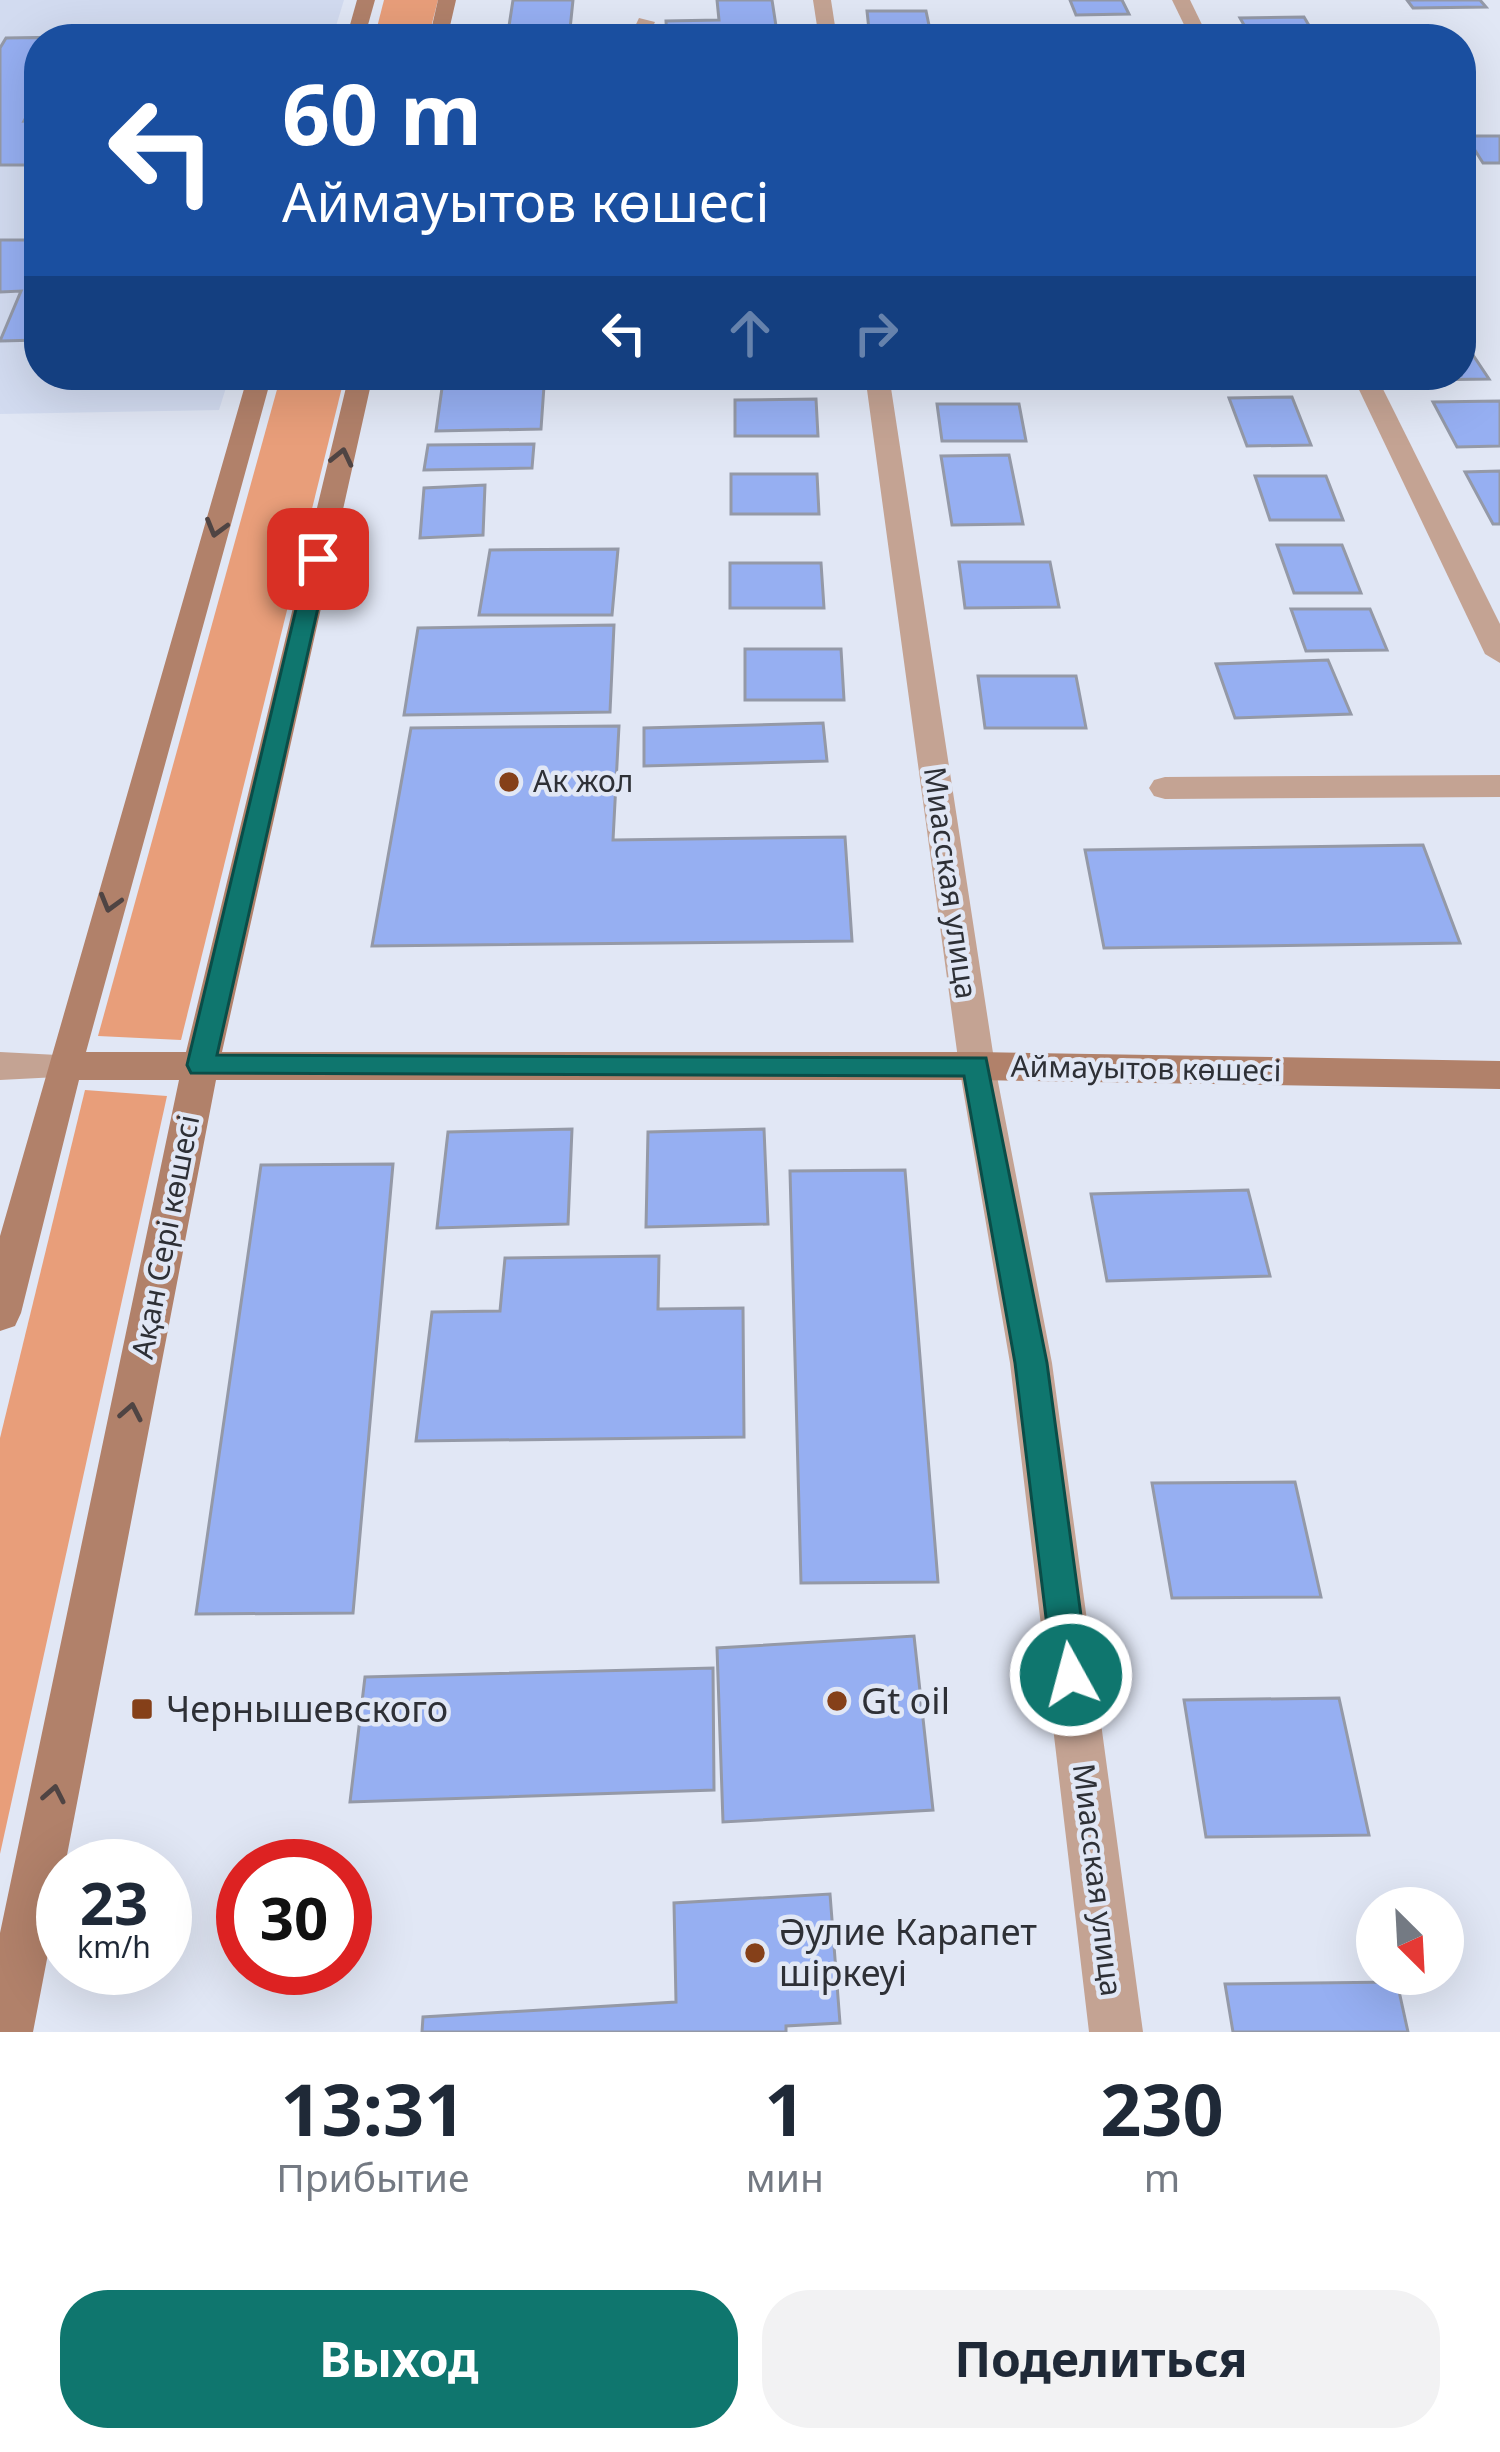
<!DOCTYPE html>
<html lang="ru">
<head>
<meta charset="utf-8">
<style>
	:root { --surface:#fff; --page:#f2f2f3; --text:#1f2937; --muted:#747a83; --accent:#0f766e }
	body { margin:0; font-family:"Noto Sans",sans-serif; background:var(--page); color:var(--text); height:100vh; display:flex; flex-direction:column; font-size:45px; white-space:nowrap }
	* { box-sizing:border-box; margin:0 }
	p { font-size:39px; color:var(--muted) }
	.icon { flex:none; width:66px; height:66px; fill:none; stroke:currentColor; stroke-width:2; stroke-linecap:round; stroke-linejoin:round }
	.map { position:relative; height:2032px; overflow:hidden }
	.panel { display:flex; flex-direction:column; background:var(--surface); flex:1 }
	.panel>* { flex:none }
	.top-card { position:absolute; left:24px; top:24px; width:1452px; height:366px; border-radius:48px; box-shadow:0 12px 48px #0002; background:#1a4fa0; color:#fff; overflow:hidden }
	.needle { width:78px; rotate:156deg }
	.tools { position:absolute; left:1356px; top:1887px; display:grid; gap:24px }
	.tools a { display:grid; place-items:center; width:108px; height:108px; border-radius:50%; background:var(--surface); box-shadow:0 12px 48px #0002; font-size:60px }
	.speed { position:absolute; left:36px; top:1839px; display:flex; gap:24px; font-size:60px; font-weight:700; text-align:center }
	.speed>* { display:grid; place-content:center; width:156px; height:156px; border-radius:50%; background:var(--surface); box-shadow:0 12px 48px #0002; line-height:1 }
	.speed small { font-size:30px; font-weight:400 }
	.speed .limit { border:18px solid #d22; background:#fff; color:#111 }
	.pin { position:absolute; display:grid; place-items:center; width:102px; height:102px; color:#fff; margin:-51px; border-radius:24px; box-shadow:0 6px 18px #0006 }
	.me { position:absolute; width:132px; margin:-66px; rotate:353deg; stroke-linejoin:round; filter:drop-shadow(0 0 9px #0008) }
	.turn { display:flex; align-items:center; gap:42px; height:252px; padding:0 60px; font-size:54px }
	.turn .icon { width:156px; height:156px; stroke-width:2.5 }
	.turn b { display:block; font-size:84px; line-height:102px }
	.lanes { display:flex; align-items:center; height:114px; padding:0 60px; background:#0003; justify-content:center; gap:60px; direction:ltr }
	.lanes .off { opacity:.35 }
	.eta { display:flex; justify-content:space-evenly; align-items:center; height:204px; text-align:center }
	.eta b { font-size:72px; font-weight:700; line-height:84px }
	.action { display:flex; gap:24px; margin-top:auto; padding:24px 60px }
	.action a { flex:1; height:138px; border-radius:48px; background:var(--accent); color:#fff; font-size:48px; font-weight:700; line-height:138px; text-align:center }
	.action a+a { background:var(--page); color:var(--text) }
	.map>svg:first-child { display:block }
	.built { fill:#d2dbf0 }
	.forest { fill:#e89e7a }
	.building { fill:#96aff2; stroke:#9499a7; stroke-width:3 }
	.lines { fill:none; stroke-linecap:round; stroke-linejoin:round }
	.lane { fill:#c4a393; fill-rule:evenodd }
	.street { fill:#c4a393; fill-rule:evenodd }
	.secondary { fill:#b1816a; fill-rule:evenodd }
	.oneway { stroke:#4f4443 }
	.route { fill:#0f766e; stroke:#0a4d48; stroke-width:3 }
	.poi-dot { fill:#854019; stroke:#e1e7f5; stroke-width:4.5 }
	.labels { text-anchor:middle; stroke-width:9; stroke-linejoin:round; paint-order:stroke }
	.poi-label { font-size:30px; fill:#2e3036; stroke:#e1e7f5; text-anchor:start }
	.street-label { font-size:30px; fill:#2e3036; stroke:#e1e7f5 }
	.near-poi-label { font-size:36px; fill:#2e3036; stroke:#e1e7f5; text-anchor:start }
</style>
</head>
<body>
<div class="map">
<svg width="1500" height="2032" viewBox="0 0 1500 2032">
	<rect width="100%" height="100%" fill="#e1e7f5"/>
	<!-- built -->
	<polygon class="built" points="0,0 344,0 332,39 39,39 39,375 230,375 219,410 0,414"/>
	<!-- forest -->
	<g class="forest">
		<polygon points="384,0 438,0 428,39 374,39"/>
		<polygon points="281,375 345,375 181,1040 98,1036"/>
		<polygon points="85,1090 167,1096 0,1854 0,1438"/>
	</g>
	<!-- building -->
	<g class="building">
		<polygon points="513,0 573,0 569,39 507,39"/>
		<polygon points="717,0 772,0 778,39 667,39 666,21 719,20"/>
		<polygon points="1070,0 1122,0 1129,14 1076,15"/>
		<polygon points="1407,0 1480,0 1486,7 1413,8"/>
		<polygon points="867,11 926,11 930,30 869,30"/>
		<polygon points="1304,17 1317,39 1252,39 1240,18"/>
		<polygon points="69,37 39,39 39,93 24,121 39,120 39,165 0,165 0,48 6,38"/>
		<polygon points="1466,136 1500,136 1500,163 1483,163"/>
		<polygon points="0,240 39,240 39,340 0,341 21,291 0,292"/>
		<polygon points="1461,337 1489,379 1415,380 1412,375 1461,375"/>
		<polygon points="544,386 541,429 436,431 442,388"/>
		<polygon points="1292,397 1311,445 1247,446 1229,398"/>
		<polygon points="816,399 818,436 735,436 735,400"/>
		<polygon points="1500,401 1500,446 1457,447 1433,402"/>
		<polygon points="937,404 1019,404 1026,441 942,441"/>
		<polygon points="534,444 532,468 424,470 428,445"/>
		<polygon points="1009,455 1023,524 952,525 941,456"/>
		<polygon points="1500,471 1500,524 1493,524 1465,472"/>
		<polygon points="731,474 817,474 819,514 731,514"/>
		<polygon points="1255,476 1326,476 1343,520 1270,520"/>
		<polygon points="485,485 483,535 420,538 424,488"/>
		<polygon points="1277,545 1342,545 1361,593 1294,593"/>
		<polygon points="618,549 612,615 479,615 490,550"/>
		<polygon points="959,562 1050,562 1059,607 965,608"/>
		<polygon points="730,563 821,563 824,608 730,608"/>
		<polygon points="1291,609 1370,609 1387,650 1306,651"/>
		<polygon points="614,625 610,712 404,715 418,628"/>
		<polygon points="745,649 841,649 844,700 745,700"/>
		<polygon points="1328,660 1351,714 1235,718 1216,664"/>
		<polygon points="978,676 1076,676 1086,728 985,728"/>
		<polygon points="823,723 827,761 644,766 644,728"/>
		<polygon points="619,726 613,840 845,837 852,941 372,946 411,728"/>
		<polygon points="1423,845 1460,943 1104,948 1085,850"/>
		<polygon points="572,1129 568,1224 437,1228 448,1132"/>
		<polygon points="764,1129 768,1224 646,1227 648,1132"/>
		<polygon points="393,1164 353,1613 196,1614 261,1165"/>
		<polygon points="905,1170 938,1582 801,1583 790,1171"/>
		<polygon points="1248,1190 1270,1276 1107,1281 1091,1194"/>
		<polygon points="659,1256 658,1309 743,1308 744,1437 416,1441 432,1312 500,1311 505,1258"/>
		<polygon points="1295,1482 1321,1597 1172,1598 1152,1483"/>
		<polygon points="914,1636 933,1810 723,1822 717,1648"/>
		<polygon points="713,1668 714,1790 350,1802 365,1677"/>
		<polygon points="1339,1698 1369,1835 1206,1837 1184,1700"/>
		<polygon points="830,1894 840,2023 786,2026 786,2032 422,2032 423,2017 676,2002 674,1903"/>
		<polygon points="1397,1982 1408,2032 1233,2032 1225,1984"/>
	</g>
	<g class="lines">
		<!-- lane -->
		<polygon class="lane" points="639,18 655,22 647,39 629,39"/>
		<!-- street -->
		<g class="street">
			<polygon points="813,0 831,0 837,39 819,39"/>
			<polygon points="1172,0 1190,0 1209,39 1191,39"/>
			<polygon points="865,375 889,375 995,1066 1052,1363 1143,2032 1089,2032 1010,1363 959,1066"/>
			<polygon points="1352,375 1376,375 1500,624 1500,663 1485,654"/>
			<polygon points="1500,775 1500,797 1165,799 1154,796 1149,788 1154,780 1165,777"/>
			<polygon points="0,1052 77,1056 82,1066 77,1076 0,1080"/>
		</g>
		<!-- secondary -->
		<g class="secondary">
			<polygon points="357,0 375,0 364,39 346,39"/>
			<polygon points="438,0 456,0 447,39 429,39"/>
			<polygon points="248,375 272,375 86,1052 186,1052 349,375 373,375 222,1052 977,1052 1500,1061 1500,1089 977,1080 216,1080 33,2032 0,2032 0,1933 179,1080 79,1080 21,1313 15,1326 0,1331 0,1236"/>
		</g>
	</g>
	<!-- one-way arrows -->
	<defs><path id="oneway-chevron" d="M-2-3.5L2.5 0L-2 3.5" fill="none" stroke-width="1.6" stroke-linecap="round" stroke-linejoin="round" transform="scale(3)"/></defs>
	<g class="oneway">
		<use href="#oneway-chevron" transform="translate(342 457) rotate(-77)"/>
		<use href="#oneway-chevron" transform="translate(216 528) rotate(106)"/>
		<use href="#oneway-chevron" transform="translate(110 903) rotate(106)"/>
		<use href="#oneway-chevron" transform="translate(131 1412) rotate(-79)"/>
		<use href="#oneway-chevron" transform="translate(54 1794) rotate(-79)"/>
	</g>
	<!-- route -->
	<polygon class="route" points="318,553 329,559 217,1055 986,1058 1047,1363 1089,1675 1084,1688 1071,1693 1058,1688 1053,1675 1015,1363 964,1076 191,1073 187,1065 308,559"/>
	<!-- markers -->
	<g class="poi-dot">
		<circle cx="509" cy="782" r="12"/>
		<circle cx="837" cy="1701" r="12"/>
		<rect x="130" y="1697" width="24" height="24" rx="6"/>
		<circle cx="755" cy="1953" r="12"/>
	</g>
	<g class="labels">
		<!-- poi labels -->
		<g class="poi-label">
			<text x="533" y="792">Ак жол</text>
		</g>
		<!-- street labels -->
		<g class="street-label">
			<text transform="translate(950 883) rotate(82)" y="10">Миасская улица</text>
			<text transform="translate(1146 1069) rotate(1)" y="10">Аймауытов көшесі</text>
			<text transform="translate(166 1237) rotate(-79)" y="10">Ақан Сері көшесі</text>
			<text transform="translate(1097 1880) rotate(83)" y="10">Миасская улица</text>
		</g>
		<!-- near-poi labels -->
		<g class="near-poi-label">
			<text x="861" y="1714">Gt oil</text>
			<text x="166" y="1722">Чернышевского</text>
			<text x="779" y="1945">Әулие Карапет<tspan x="779" dy="41">шіркеуі</tspan></text>
		</g>
	</g>
</svg>
<div class="tools">
<a><svg class="needle" viewBox="-14 -14 28 28"><path d="M0-13l5 13h-10z" fill="#e53935"/><path d="M0 13l5-13h-10z" fill="#747a83"/></svg></a>
</div>
<div class="speed"><div>23<small>km/h</small></div><div class="limit">30</div></div>
<div class="pin" style="left:318px;top:559px;background:#d93025"><svg class="icon" aria-label="arrive" viewBox="0 0 24 24"><path d="M6 21V4h12l-3 4 3 4H6"/></svg></div>
<svg class="me" style="left:1071px;top:1675px" viewBox="-20 -20 40 40"><circle r="17" fill="#0f766e" stroke="#fff" stroke-width="3"/><path d="M0-11L8 9 0 5-8 9z" fill="#fff"/></svg>
<div class="top-card">
<div class="turn"><svg class="icon" aria-label="left" viewBox="0 0 24 24"><path d="M17 20v-9H6M10 6l-5 5 5 5"/></svg><div><b>60 m</b>Аймауытов көшесі</div></div>
<div class="lanes"><svg class="icon" aria-label="left" viewBox="0 0 24 24"><path d="M17 20v-9H6M10 6l-5 5 5 5"/></svg><svg class="icon off" aria-label="ahead" viewBox="0 0 24 24"><path d="M12 20V5M6 11l6-6 6 6"/></svg><svg class="icon off" aria-label="right" viewBox="0 0 24 24"><path d="M7 20v-9h11M14 6l5 5-5 5"/></svg></div>
</div>
</div>
<section class="panel">
<div class="eta">
<div><b>13:31</b><p>Прибытие</p></div>
<div><b>1</b><p>мин</p></div>
<div><b>230</b><p>m</p></div>
</div>
<div class="action"><a>Выход</a><a>Поделиться</a></div>
</section>
</body>
</html>
